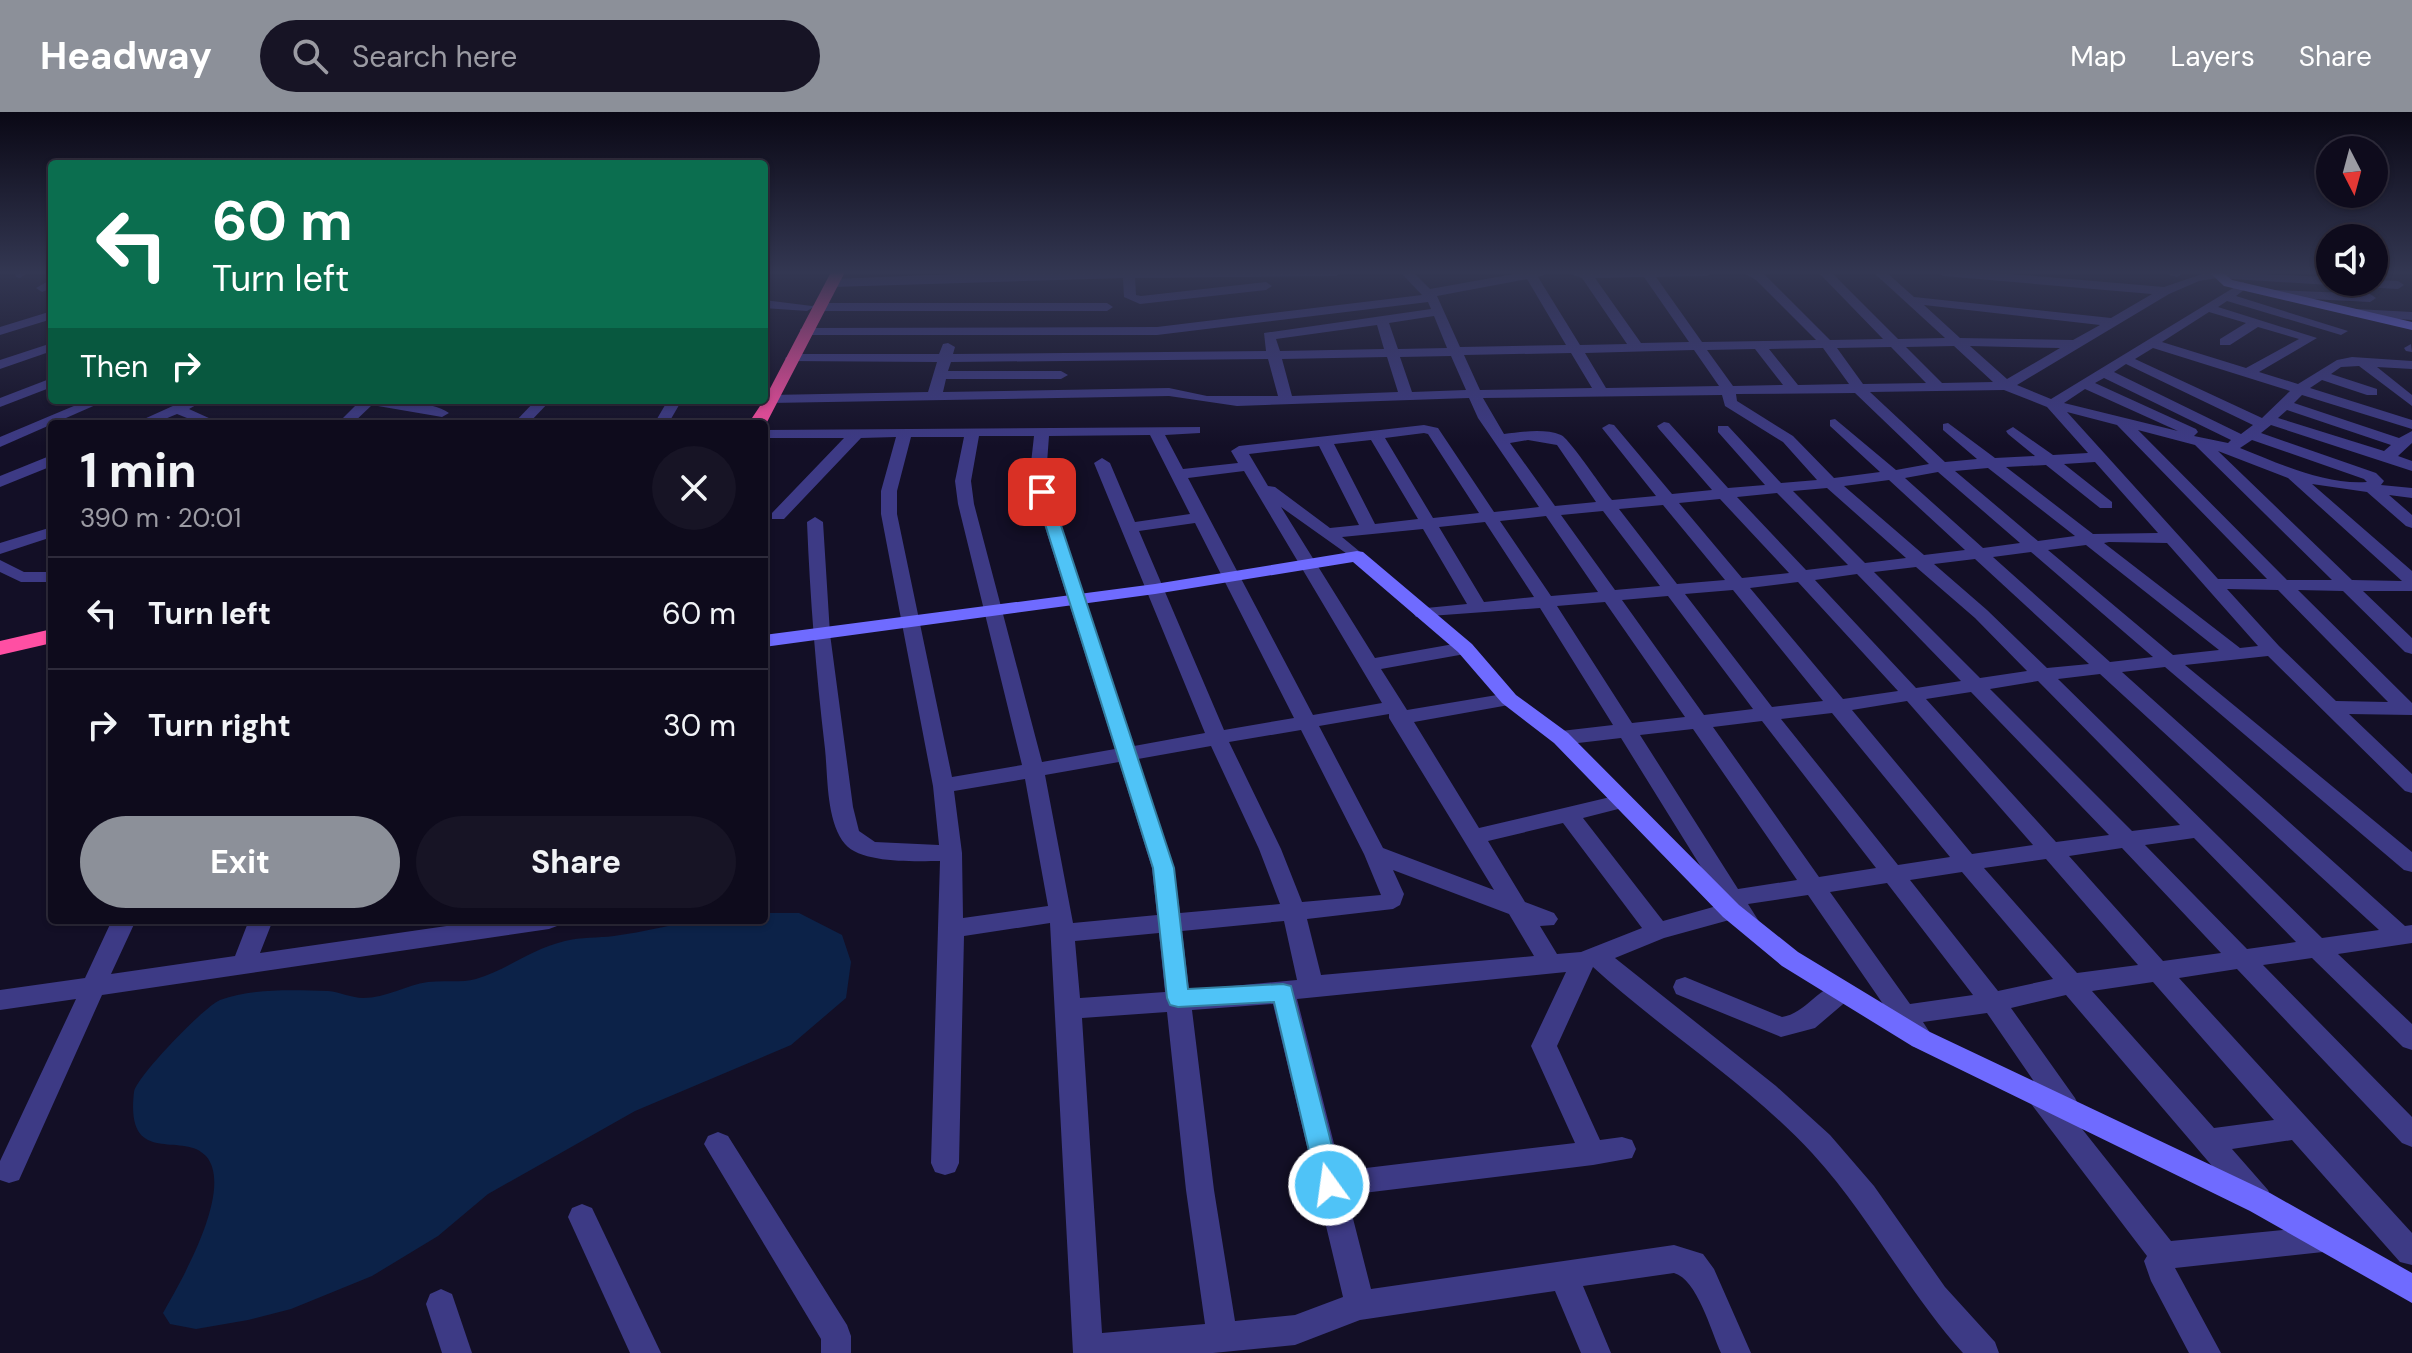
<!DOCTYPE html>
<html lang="en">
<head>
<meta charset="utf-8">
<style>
	:root { --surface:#0e0b1c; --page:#171425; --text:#f1f3f6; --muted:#9b9ba3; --line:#2e2b3b; --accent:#8c9099 }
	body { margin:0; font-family:"DM Sans",sans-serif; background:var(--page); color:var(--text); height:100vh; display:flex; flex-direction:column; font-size:30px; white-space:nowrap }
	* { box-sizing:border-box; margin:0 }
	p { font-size:26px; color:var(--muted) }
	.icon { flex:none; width:44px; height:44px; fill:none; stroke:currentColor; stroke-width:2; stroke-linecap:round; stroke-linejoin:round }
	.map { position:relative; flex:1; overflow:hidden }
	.drawer { position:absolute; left:48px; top:308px; width:720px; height:504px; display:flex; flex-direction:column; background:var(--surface); border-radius:8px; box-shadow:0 2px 6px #0004,0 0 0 2px var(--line) }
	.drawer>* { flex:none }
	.hud { position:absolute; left:48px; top:48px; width:720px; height:244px; border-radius:8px; box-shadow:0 2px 6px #0004,0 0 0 2px var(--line); background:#0b6e4f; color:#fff; overflow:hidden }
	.needle { width:52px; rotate:174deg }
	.fabs { position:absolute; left:2316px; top:24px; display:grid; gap:16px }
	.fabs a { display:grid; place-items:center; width:72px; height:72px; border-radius:50%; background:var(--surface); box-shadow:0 2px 6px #0004,0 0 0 2px var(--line); font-size:40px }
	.pin { position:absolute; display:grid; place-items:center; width:68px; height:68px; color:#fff; margin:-34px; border-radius:16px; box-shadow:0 4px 12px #0006 }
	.me { position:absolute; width:88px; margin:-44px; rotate:346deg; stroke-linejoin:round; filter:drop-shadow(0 0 6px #0008) }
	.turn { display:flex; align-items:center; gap:28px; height:168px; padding:0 32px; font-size:36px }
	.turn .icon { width:104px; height:104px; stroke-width:2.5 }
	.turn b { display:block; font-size:56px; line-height:68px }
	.then { display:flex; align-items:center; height:76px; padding:0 32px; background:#0003; gap:16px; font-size:30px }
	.round { display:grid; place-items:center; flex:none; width:84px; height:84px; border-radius:42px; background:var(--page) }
	.summary { display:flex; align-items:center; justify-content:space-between; height:136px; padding:0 32px }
	h1 { font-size:48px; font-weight:700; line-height:60px }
	.cta { display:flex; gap:16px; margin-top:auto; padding:16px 32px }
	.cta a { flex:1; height:92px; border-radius:48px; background:var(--accent); color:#fff; font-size:32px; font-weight:700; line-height:92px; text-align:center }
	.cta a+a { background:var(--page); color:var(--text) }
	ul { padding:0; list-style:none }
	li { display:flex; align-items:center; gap:24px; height:112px; padding:0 32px; border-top:2px solid var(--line) }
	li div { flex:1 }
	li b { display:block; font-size:30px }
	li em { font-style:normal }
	header { display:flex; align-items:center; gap:48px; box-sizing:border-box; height:112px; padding:0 40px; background:var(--accent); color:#fff }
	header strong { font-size:38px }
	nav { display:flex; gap:44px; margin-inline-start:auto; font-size:28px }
	.search { width:560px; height:72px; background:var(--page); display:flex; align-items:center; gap:20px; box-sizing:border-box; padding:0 28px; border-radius:44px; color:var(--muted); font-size:30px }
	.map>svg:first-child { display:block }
	.water { fill:#0c2248 }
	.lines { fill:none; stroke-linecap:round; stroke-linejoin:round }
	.street { fill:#3d3a85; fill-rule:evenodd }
	.secondary { fill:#6f6bff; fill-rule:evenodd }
	.highway { fill:#ff4fa3; fill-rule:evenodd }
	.route { fill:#4fc3f7; stroke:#337fa1; stroke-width:2 }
</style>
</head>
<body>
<header>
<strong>Headway</strong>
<div class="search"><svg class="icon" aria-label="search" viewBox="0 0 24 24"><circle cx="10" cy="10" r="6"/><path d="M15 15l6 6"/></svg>Search here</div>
<nav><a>Map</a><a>Layers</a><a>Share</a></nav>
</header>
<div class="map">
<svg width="2412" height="1241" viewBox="0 0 2412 1241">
	<rect width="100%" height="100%" fill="#130f26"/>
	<!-- water -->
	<path class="water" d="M770,801H799L842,823L851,850L846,886L791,933L635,999L488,1082L438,1124L372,1164L291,1197L248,1208L196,1217L170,1212L163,1201C180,1171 235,1077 206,1044C183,1018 125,1057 134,980C136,965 205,894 220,888C253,876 293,878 328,879C340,880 352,886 363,886C386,886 406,873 428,870C444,868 461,871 476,867C507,858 531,837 565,829C581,825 598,826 614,824C644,820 673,812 703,808C723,806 744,808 764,808V802Z"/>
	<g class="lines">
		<!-- street -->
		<g class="street">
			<polygon points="15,160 29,160 20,166 16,165"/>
			<polygon points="1005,160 1342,160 1336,164 1135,166 1136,183 1141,184 1266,170 1272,174 1266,178 1140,192 1124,185 1123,166 832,175 826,171 832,167"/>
			<path d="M1400,160H1413L1430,177L1525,160H1552L1538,165L1580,233L1627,232L1582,166L1566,160H1713L1707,164L1656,165L1702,230L1816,228L1756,168L1742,160L1764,162L1830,228L1883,227L1818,160H1831L1898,227L1945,226L1873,160H1886L1914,185L2111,206L2152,182L1943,164L1937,160H1987L2164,175L2208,160L2330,165V170H2335L2330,173L2217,166L2199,169L2169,182L2017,273L2051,287L2243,170L2249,174L2236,184L2348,219L2341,223L2227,189L2218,195L2317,226L2259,260L2298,272L2337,248L2352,245L2412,249V257L2377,255L2412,283V294L2359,254L2341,255L2331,262L2377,277V283H2367L2322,268L2310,276L2412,308V317L2302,283L2294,291L2399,326L2412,319V331L2398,344L2412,349V359L2271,313L2261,321L2376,361L2384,369L2381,373L2412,376V386L2389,383L2412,403V416L2406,414L2367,380L2312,372L2412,459V479H2363L2412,526V542L2405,540L2343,479L2298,478L2412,591V603L2349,602L2412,662V681L2405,679L2268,544L2185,553L2412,740V760L2404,758L2165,555L2122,560L2405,814L2412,813V831L2338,842L2412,912V938L2403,935L2312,846L2263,853L2412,1005V1035L2402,1031L2237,857L2179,866L2412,1121V1153L2400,1150L2292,1028L2232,1037L2268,1078L2272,1087L2268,1096L2258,1100L2248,1096L2066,883L2011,896L2075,986L2079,994L2071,1003L2171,1129L2323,1114L2333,1117L2337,1127L2333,1137L2323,1140L2175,1156L2221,1241H2189L2151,1169L2144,1149L2147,1144L2029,989L2025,981L2029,973L2035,971L1987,901L1923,910L1934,927L1930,934L1921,937L1912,934L1808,783L1748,792L1760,811L1756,817L1748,820L1740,817L1733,807L1664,826L1615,846L1776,974L1830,1023L1874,1074L1945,1175L1995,1230L1999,1241H1963C1907,1179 1869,1103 1812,1041C1747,971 1664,920 1593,855L1557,934L1600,1028L1622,1025L1632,1028L1636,1037L1632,1046L1593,1053L1347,1083L1371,1177L1674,1133L1703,1142L1714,1157L1751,1241H1721C1711,1219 1697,1167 1674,1161L1583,1174L1611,1241H1581L1555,1179L1360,1208L1295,1233L1213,1241H1073L1050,811L964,824L959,1051L955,1060L945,1063L935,1060L931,1051L940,749C916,749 862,752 845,732C826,709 828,665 825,637C816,561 810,486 807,410L815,405L823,410L830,522L853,695L859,719L875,730L939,733L933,674L881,402V379L896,325L861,326L784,407H772V401L844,326H764V318L1200,315V321L1165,323L1183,357L1238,351L1231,339L1239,334L1424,313L1438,316L1494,400L1539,395L1478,306L1469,286L1237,294L1169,284L770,291L765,290L764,285L770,283L928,280L937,250L787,249L785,246L792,242H939L943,232L948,231L955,235L953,242L1266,239L1264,221L1431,197L1428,190L1157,223H800V217L805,216L1157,215L1422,183ZM1644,165L1689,230L1641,231L1595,166ZM1527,167L1566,233L1460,235L1437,184ZM1924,193L2100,213L2073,228L1960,226ZM2209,200L2246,211L2220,227V233H2230L2258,215L2299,227L2246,256L2162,230ZM1434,204L1447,236L1398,237L1389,211ZM1377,213L1384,237L1280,239L1276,227ZM1954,234L1993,270L1942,271L1906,235ZM1970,234L2060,236L2007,267ZM1891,235L1926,271L1863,272L1837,236ZM1823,236L1849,272L1798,273L1769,237ZM2153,236L2290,279L2262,306L2135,247ZM1755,237L1783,273L1733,274L1707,238ZM1694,238L1719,274L1606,276L1585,241ZM1571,241L1592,276L1480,278L1464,243ZM1451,244L1466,278L1412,280L1400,245ZM1387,245L1398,280L1292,284L1282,247ZM1268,247L1278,284H1207L1169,276L943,280L946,267H1061L1068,263L1061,259H948L951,250ZM2126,252L2253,313L2241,322L2114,260ZM2104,266L2231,328L2228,331L2194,324L2198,320L2196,317L2095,271ZM2085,277L2178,319L2064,291ZM2004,278L2047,295L2088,341L2053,343L2013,315L2006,319L2008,322L2035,344L1995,346L1948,311L1943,312V318L1977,347L1945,350L1870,280ZM1855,281L1929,352L1896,358L1835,307L1830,308V314L1880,360L1834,366L1793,324L1737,289L1736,282ZM1722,283L1725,294L1783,330L1817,368L1781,371L1728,314H1718V320L1765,373L1728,376L1669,311L1664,310L1657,314L1659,317L1712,378L1672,382L1614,313L1609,312L1602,316L1656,384L1612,388C1603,377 1569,326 1561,323C1544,316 1521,320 1504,322L1483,286ZM2287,298L2391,333L2384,339L2278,306ZM2067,300L2117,313L2267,467H2218ZM2138,318L2195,333L2332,468H2287ZM1424,321L1428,322L1479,401L1433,406L1385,326ZM1150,323L1190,402L1135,410L1110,351L1102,346L1094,351L1205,621L1134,634L1050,380L1047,351L1049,324ZM979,324H1034L1031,351L1034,380L1115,637L1042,650L974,392L971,369ZM911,325H964L955,369L958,392L1022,653L952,665L897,402V379ZM1371,328L1418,407L1375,412L1334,332ZM1528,328L1557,333L1596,390L1555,394L1510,331ZM2252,328L2364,367L2367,370C2325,373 2280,352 2240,336ZM1319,334L1359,413L1330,416L1275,375L1268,374L1249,342ZM2218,339L2288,366L2402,469L2352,468ZM2095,350L2158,421L2093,422L2006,355L2046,353L2100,396H2112V390L2064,352ZM1988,356L2075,424L2038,429L1955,359ZM1244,359L1382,591L1313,603L1188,366ZM1938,360L2020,431L1983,436L1905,366ZM1889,368L1965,438L1924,443L1844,374ZM1827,376L1906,446L1865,451L1793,379ZM1777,381L1848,453L1806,458L1737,385ZM1720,387L1789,461L1742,466L1679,391ZM1663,393L1725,468L1677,472L1619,397ZM1281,395L1357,449L1365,444L1342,425L1423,417L1467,492L1416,497L1413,501L1416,505L1540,496L1613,613L1561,619L1551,626L1561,633L1621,626L1724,792L1663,809L1583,706L1630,694L1634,689L1630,684L1623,682L1479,716L1414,610L1509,593L1519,587L1509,581L1407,598L1381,557L1465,542L1474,536L1465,530L1375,546ZM1603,399L1660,474L1615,478L1561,403ZM1546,404L1598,480L1551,484L1500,409ZM1485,410L1534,485L1484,490L1439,415ZM1195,411L1294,606L1224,618L1139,419ZM2109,430L2167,431L2258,534L2240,536L2104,431ZM2086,433L2219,538L2173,543L2048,438ZM2031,440L2153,545L2110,550L1993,445ZM1975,447L2089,552L2047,556L1987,498L1934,452ZM1916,455L1975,506L2027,559L1980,566L1874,460ZM1857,462L1961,569L1916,576L1815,468ZM1798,470L1898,579L1843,587L1750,476ZM2227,477L2278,478L2388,590L2336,589L2279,534ZM1733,478L1823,589L1772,595L1685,482ZM1668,484L1753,597L1704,603L1622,488ZM1605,490L1685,605L1632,611L1557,494ZM2100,562L2379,818L2322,826L2058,567ZM2038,569L2180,713L2132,719L1990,577ZM1971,580L2109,723L2056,730L1926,587ZM1907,589L2033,733L1972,742L1852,598ZM1832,601L1950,745L1898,753L1781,607ZM1389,602V606L1494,778L1383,736L1319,614ZM1762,609L1876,756L1819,765L1713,615ZM1693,617L1797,768L1738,777L1640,623ZM1301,618L1364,742L1381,783L1302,790L1281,737L1229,630ZM1211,634L1259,737L1280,792L1180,801L1174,756L1138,647ZM1119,650L1152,756L1157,803L1073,811L1045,663ZM1025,667L1048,794L963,806L962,741L954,679ZM1563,711L1642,816L1581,840L1557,842L1540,814L1554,813L1558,807L1554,801L1525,790L1488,729ZM2194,726L2296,830L2247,837L2145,733ZM2122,736L2221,841L2163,849L2069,744ZM2046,747L2138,853L2077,861L1984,756ZM1393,758L1509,802L1534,844L1321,863L1307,807L1393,797L1400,793L1404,782ZM1962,760L2053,867L1998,879L1910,768ZM1887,771L1973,883L1910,892L1830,780ZM1284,809L1297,868L1189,878L1182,819ZM1159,821L1165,880L1080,886L1075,829ZM1566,860L1531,934L1575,1031L1341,1059L1297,887ZM2153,870L2274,1008L2214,1016L2092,879ZM1273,892L1343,1185L1295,1203L1235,1209L1214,1078L1192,898ZM1167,900L1186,1078L1205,1212L1102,1221L1082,906Z"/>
			<polygon points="2160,160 2182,160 2183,161 2177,165"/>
			<polygon points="52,167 52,176 42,180 36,176"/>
			<polygon points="2374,168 2398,169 2404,173 2398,177 2345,174 2339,170"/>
			<polygon points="2275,178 2370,182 2376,186 2370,190 2271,185 2269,182"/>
			<polygon points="764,188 812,194 818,191 1107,191 1113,195 1107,199 818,199 812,196 807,199 764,196"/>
			<polygon points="2356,197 2412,200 2412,208 2351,204 2350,201"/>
			<polygon points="52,199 52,207 0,223 0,215"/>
			<polygon points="52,231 52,239 0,257 0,248"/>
			<polygon points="2411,232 2412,240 2406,239 2404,236"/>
			<polygon points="52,266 52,275 0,295 0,286"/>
			<polygon points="88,288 107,288 0,335 0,325"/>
			<polygon points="186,288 205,288 189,297 222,312 202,312 177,302 153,312 133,312"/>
			<path d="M361,288C383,288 432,288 449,301L442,305L372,293L352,312H337Z"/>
			<polygon points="536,288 551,288 528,312 513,312"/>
			<polygon points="668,288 682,288 668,312 654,312"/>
			<polygon points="52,343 52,354 0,375 0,364"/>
			<polygon points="52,415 52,425 0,442 0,431"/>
			<polygon points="0,448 24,460 52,460 52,470 21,470 0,460"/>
			<polygon points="112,808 136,808 111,862 235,844 249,808 273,808 260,841 488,808 561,808 557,814 549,817 102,883 19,1068 9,1071 0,1068 0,1049 76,887 0,898 0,878 85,866"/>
			<path d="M1685,865L1782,905C1808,902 1824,865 1849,873L1852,880L1849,887L1815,916L1781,925L1676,882L1673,875L1676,868Z"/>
			<polygon points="718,1020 728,1024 847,1213 851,1224 851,1241 821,1241 821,1227 704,1032 708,1024"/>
			<polygon points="582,1092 592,1096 661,1241 630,1241 568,1105 572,1096"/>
			<polygon points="441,1177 452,1182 472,1241 442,1241 426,1192 430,1182"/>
		</g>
		<!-- secondary -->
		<g class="secondary">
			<polygon points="2209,160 2222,160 2232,168 2412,210 2412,218 2224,174"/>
			<polygon points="1357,439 1363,440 1472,532 1516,583 1568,621 1739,793 1798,840 1930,920 2270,1081 2412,1161 2412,1191 2250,1099 1912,934 1782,854 1723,805 1554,631 1502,591 1458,540 1353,450 1155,482 764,535 764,523 1155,472"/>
		</g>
		<!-- highway -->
		<g class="highway">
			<polygon points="831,160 845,160 766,312 764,315 764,312 748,312 764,288"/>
			<polygon points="52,517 52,531 0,543 0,529"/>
		</g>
	</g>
	<!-- sky -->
	<linearGradient id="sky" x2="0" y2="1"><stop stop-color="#0a0815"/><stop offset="0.48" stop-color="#333752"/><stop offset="1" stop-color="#333752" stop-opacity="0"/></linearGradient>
	<rect width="2412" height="334" fill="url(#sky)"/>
	<!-- route -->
	<polygon class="route" points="1042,376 1050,380 1174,756 1188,877 1283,872 1291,874 1342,1073 1338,1081 1329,1084 1320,1081 1317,1073 1274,890 1178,895 1170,893 1167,886 1153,756 1035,380"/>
</svg>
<div class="fabs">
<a><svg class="needle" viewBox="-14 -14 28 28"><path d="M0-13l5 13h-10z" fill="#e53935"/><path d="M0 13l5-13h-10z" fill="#9b9ba3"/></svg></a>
<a><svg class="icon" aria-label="sound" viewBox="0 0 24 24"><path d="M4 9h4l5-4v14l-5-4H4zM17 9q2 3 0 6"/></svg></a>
</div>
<div class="pin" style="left:1042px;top:380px;background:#d93025"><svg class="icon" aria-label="arrive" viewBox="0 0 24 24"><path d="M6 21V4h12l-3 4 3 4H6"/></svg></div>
<svg class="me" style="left:1329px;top:1073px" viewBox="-20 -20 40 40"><circle r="17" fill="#4fc3f7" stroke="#fff" stroke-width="3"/><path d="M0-11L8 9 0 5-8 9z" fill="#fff"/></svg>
<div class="hud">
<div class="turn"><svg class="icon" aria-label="left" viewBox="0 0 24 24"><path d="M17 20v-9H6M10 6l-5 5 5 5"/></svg><div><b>60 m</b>Turn left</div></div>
<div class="then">Then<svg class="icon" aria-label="right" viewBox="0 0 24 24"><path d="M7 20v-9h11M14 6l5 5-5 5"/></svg></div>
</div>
<section class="drawer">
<div class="summary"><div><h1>1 min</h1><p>390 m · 20:01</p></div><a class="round"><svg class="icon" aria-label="close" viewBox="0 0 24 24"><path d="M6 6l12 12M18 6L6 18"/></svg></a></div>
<ul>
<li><svg class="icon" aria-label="left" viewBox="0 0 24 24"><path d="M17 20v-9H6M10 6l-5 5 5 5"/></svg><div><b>Turn left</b></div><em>60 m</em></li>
<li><svg class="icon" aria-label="right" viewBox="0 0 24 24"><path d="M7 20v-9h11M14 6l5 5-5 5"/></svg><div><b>Turn right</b></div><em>30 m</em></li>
</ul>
<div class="cta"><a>Exit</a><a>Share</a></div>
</section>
</div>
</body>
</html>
